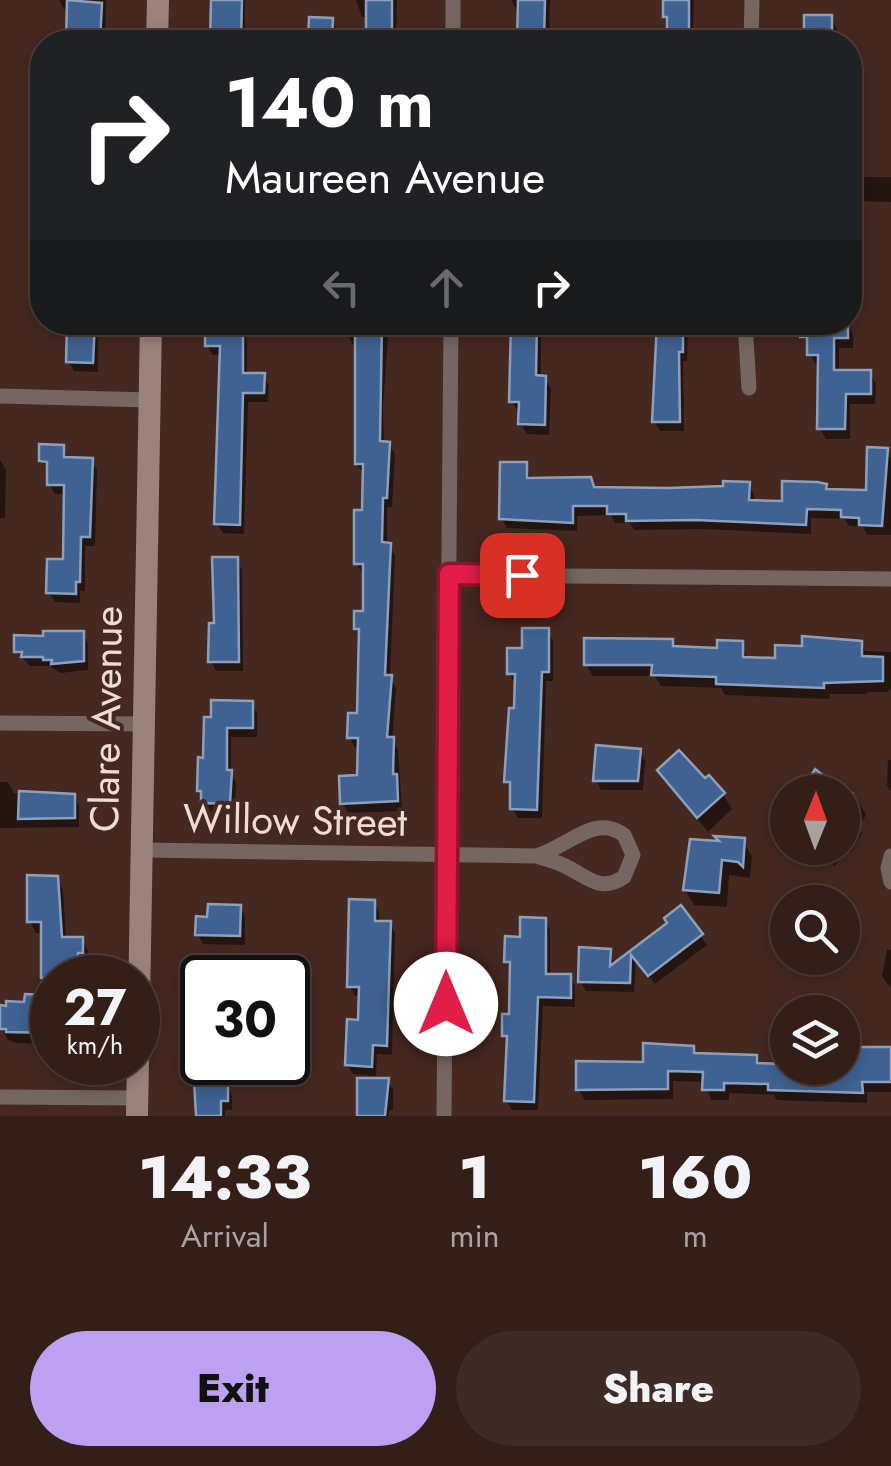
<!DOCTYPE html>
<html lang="en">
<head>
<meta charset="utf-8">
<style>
	:root { --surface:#341e18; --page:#3f2b25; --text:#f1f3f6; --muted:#a9a2a2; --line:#4e3c37; --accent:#bca0f2 }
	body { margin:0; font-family:Jost,sans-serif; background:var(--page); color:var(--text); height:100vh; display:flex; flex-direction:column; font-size:38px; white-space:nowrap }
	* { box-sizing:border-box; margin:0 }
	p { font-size:32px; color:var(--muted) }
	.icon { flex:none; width:55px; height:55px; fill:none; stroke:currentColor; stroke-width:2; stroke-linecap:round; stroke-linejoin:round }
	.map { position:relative; height:1116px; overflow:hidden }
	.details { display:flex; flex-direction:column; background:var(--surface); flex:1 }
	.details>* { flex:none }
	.top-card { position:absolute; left:30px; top:30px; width:832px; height:305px; border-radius:40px; box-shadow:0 5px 15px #0003,0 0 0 2px var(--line); background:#202124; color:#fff; overflow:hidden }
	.needle { width:65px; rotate:1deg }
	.fabs { position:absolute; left:770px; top:775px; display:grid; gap:20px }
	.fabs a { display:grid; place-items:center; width:90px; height:90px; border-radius:50%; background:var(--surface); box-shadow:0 5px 15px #0003,0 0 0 2px var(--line); font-size:50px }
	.speed { position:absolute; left:30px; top:955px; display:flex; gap:20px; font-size:50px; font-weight:700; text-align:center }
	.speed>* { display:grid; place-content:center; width:130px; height:130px; border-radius:50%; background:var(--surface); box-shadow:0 5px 15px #0003,0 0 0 2px var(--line); line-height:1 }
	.speed small { font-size:25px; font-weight:400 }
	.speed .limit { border:5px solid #111; border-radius:15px; background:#fff; color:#111 }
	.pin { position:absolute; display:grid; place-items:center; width:85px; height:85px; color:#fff; margin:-42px; border-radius:20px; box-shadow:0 5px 15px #0006 }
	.me { position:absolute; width:110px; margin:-55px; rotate:0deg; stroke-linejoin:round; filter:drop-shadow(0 0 8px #0008) }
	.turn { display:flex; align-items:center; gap:35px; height:210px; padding:0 30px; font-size:45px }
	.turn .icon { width:130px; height:130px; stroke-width:2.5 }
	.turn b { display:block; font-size:70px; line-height:85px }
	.lanes { display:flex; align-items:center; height:95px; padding:0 30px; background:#0003; justify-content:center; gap:50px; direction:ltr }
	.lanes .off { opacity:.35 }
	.eta { display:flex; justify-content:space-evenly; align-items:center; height:170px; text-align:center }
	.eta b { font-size:60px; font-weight:800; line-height:70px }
	.action { display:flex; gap:20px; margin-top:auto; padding:20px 30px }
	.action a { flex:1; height:115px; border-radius:60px; background:var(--accent); color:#111; font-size:40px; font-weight:800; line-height:115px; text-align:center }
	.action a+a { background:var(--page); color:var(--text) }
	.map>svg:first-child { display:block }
	.shadow { fill:#0007 }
	.building { fill:#3f6292; stroke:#8da0bb; stroke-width:2.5 }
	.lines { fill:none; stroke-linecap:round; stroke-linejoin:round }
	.street { stroke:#756661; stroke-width:15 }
	.secondary { stroke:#9b837c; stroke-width:22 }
	.route-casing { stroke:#92132f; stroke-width:25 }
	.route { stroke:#e11d48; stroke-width:18 }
	.labels { text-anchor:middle; stroke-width:8; stroke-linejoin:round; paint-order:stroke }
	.street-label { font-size:40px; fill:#efdcd7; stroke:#452820 }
</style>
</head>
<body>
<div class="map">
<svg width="891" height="1116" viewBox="0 0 891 1116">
	<rect width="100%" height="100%" fill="#452820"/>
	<!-- shadow -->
	<g class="shadow">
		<polygon points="59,0 106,0 105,42 67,42 69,9 64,9"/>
		<polygon points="213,0 245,0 245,35 250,35 254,42 213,42"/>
		<polygon points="356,0 397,0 396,42 368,42 368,17 362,17"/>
		<polygon points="511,0 550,0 549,42 519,42 520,17"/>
		<polygon points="666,0 694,0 693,32 698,42 669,42"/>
		<polygon points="806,18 831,18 837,29 837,42 806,42"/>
		<polygon points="331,20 337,30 336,42 312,42 310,40"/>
		<polygon points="850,177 891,177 891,202 850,201"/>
		<polygon points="69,322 98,322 98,372 74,371 68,361"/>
		<polygon points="209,322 247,322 247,375 263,376 269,385 268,402 248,402 244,534 223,533 217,524 222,355 213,355 207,346"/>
		<polygon points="347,322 389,322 383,406 384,444 389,444 395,454 392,507 387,507 387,545 395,555 390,677 396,688 392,740 398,750 402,811 348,813 343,803 359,778 360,748 355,748 350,738 359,715 361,637 356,628 365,614 366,573 362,573 356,563 364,512 363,474 357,464 357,344 352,344 347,333"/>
		<polygon points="512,322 541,322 541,378 544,378 551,389 549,435 527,434 521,424 521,412 518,412 512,401"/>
		<polygon points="659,322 688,322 687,361 683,361 684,431 660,431 655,422"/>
		<polygon points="847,323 853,334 853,348 839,348 839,372 869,373 876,384 875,404 850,404 850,439 826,439 820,428 821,365 816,365 810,354"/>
		<polygon points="63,447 68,460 91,461 97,470 95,546 85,546 85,591 80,591 80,603 55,602 49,593 65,561 66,494 55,494 49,484 50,470 41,460"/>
		<polygon points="886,450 891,458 891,535 867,535 863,527 849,526 845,519 811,518 811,534 702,529 634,530 630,523 615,523 611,515 577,516 577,531 507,528 501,518 526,465 531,480 595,489 668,491 748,485 754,494 754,503 784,504 825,487 828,491 868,492"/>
		<polygon points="0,460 6,470 5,518 0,518"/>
		<polygon points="237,560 242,570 243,671 216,671 211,661 217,626"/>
		<polygon points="547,631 553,640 553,681 546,681 542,818 518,818 512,808 513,792 507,781 517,711 515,683 509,673 525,651"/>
		<polygon points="83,634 88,643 88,670 60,673 50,666 30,666 16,651"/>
		<polygon points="671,642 675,649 719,650 741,643 748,660 778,660 861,643 865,651 891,652 891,688 888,692 867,692 867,694 830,694 829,699 725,695 721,688 661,686 655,676 593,676 586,664"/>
		<polygon points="251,703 257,713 257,737 231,737 231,774 236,782 235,813 209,812 199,790 213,719"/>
		<polygon points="640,751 645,761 643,790 601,790 596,780"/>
		<polygon points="888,760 891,760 891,792 887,785"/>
		<polygon points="660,771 705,782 723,794 732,809 708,832"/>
		<polygon points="816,773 857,800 866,815 858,827 862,834 851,852 846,849 835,866 807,848 842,848 842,792 804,792"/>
		<polygon points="0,782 8,782 14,793 74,797 79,806 79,827 0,828"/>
		<polygon points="743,841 752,856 750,878 729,875 727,907 694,905 685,890 721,844"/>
		<polygon points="56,878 63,890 66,939 82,939 88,951 88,964 83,964 83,978 52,978 52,1044 16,1043 8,1040 1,1028 27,1004 43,997 44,933 36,933 30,921"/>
		<polygon points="812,890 820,902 793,902"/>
		<polygon points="374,902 379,912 379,923 390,924 395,933 392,1055 377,1054 376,1076 353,1074 347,1065 360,1023 361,996 355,996 350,986"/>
		<polygon points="240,907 245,917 245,945 203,944 198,935 210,919"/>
		<polygon points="681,909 707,945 655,984 636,960 634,992 586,991 580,981 609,951 615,966 670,924"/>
		<polygon points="544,920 550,930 550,976 570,977 575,986 575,1007 543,1006 538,1110 512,1110 506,1100 510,1044 504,1035 512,1017 512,972 506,961 522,939"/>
		<polygon points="842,921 853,939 842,946"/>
		<polygon points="887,949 891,950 891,989 882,976"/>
		<polygon points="196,1040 202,1040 202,1062 227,1062 227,1086 232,1096 232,1110 225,1110 225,1116 194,1116 194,1111 198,1112"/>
		<polygon points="693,1048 697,1056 756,1057 761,1066 788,1068 842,1068 891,1052 891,1092 867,1092 867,1103 777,1100 774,1095 729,1093 729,1100 711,1100 705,1082 673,1081 673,1099 585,1100 578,1089"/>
		<polygon points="388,1081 393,1090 393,1110 389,1110 389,1116 355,1116"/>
	</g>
	<!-- building -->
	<g class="building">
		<polygon points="67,0 102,3 100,42 66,42"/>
		<polygon points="211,0 242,0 241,42 210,42"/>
		<rect x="366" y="0" width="26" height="42"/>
		<polygon points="518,0 545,0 544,42 517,42"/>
		<polygon points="663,0 689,0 689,42 667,42 667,17 663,17"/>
		<rect x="804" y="15" width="28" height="27"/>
		<polygon points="309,17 333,18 332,42 308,41"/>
		<polygon points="67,322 95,322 93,363 66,362"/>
		<polygon points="210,322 243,322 243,373 265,373 264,393 243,393 240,525 214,524 220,346 205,346 205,328 210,328"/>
		<polygon points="355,322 382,322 380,441 390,442 387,498 383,498 382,542 391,543 385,675 392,675 387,737 394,737 393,774 397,774 398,801 340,804 339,776 357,775 358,738 347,738 348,713 357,713 359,629 354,629 354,611 363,611 363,564 354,564 354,510 362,510 363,464 355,464"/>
		<polygon points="511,322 537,322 536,375 546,376 545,425 518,424 519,402 509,402"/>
		<polygon points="657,322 683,322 683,352 679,352 680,422 652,422"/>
		<polygon points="800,322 848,322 848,338 834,338 834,370 871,370 871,394 846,394 845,429 817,429 818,355 807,355 807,337 800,337"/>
		<polygon points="39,444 64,445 64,457 93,458 90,537 81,537 80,582 76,582 76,594 46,593 47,559 63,559 64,485 47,485 47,462 39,461"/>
		<polygon points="867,447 888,448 882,526 859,525 859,518 841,517 841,510 807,509 806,525 695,520 626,521 626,514 607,514 607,506 573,506 573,523 499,519 500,462 527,462 527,478 591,477 594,487 668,488 723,486 723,481 750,482 749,500 782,501 782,481 817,482 827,484 826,489 866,490"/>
		<polygon points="212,557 238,557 239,662 208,662 209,623 214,623"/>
		<polygon points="522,628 549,628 549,672 542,672 537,810 510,809 510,782 504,782 509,708 514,708 515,674 507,674 507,648 522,648"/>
		<polygon points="43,631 84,631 84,661 51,664 52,660 43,660 43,657 21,657 22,652 14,652 14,635 43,636"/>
		<polygon points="802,636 862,641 862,656 883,657 883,681 824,683 824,688 716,684 716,677 651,675 652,665 584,665 584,638 673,639 673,646 717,648 717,640 743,641 743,657 775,658 775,645 802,646"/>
		<polygon points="211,700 253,701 253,728 227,728 227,770 232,770 230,804 201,803 201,791 197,791 198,757 203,758 204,717 211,717"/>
		<polygon points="596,745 641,749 638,781 593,781"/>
		<polygon points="679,750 705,778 709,775 725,793 697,818 657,770"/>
		<polygon points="815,769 832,782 850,792 801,792"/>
		<polygon points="19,791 75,794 75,818 18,819"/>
		<polygon points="714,836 745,838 743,867 738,862 722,860 719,893 683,890 690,839 719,841"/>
		<polygon points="27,875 58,876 62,937 83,937 83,953 78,953 77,978 41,978 41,922 27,922"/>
		<polygon points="349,899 375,900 375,921 391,921 387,1046 373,1045 372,1067 345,1065 347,1019 358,1020 359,987 347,987"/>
		<polygon points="208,904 241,905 240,936 195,935 196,916 207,917"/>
		<polygon points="681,905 703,934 648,976 631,955 630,983 578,982 579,947 611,949 610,966 667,923 664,918"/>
		<polygon points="520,917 546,918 546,974 571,974 571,998 538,997 534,1102 504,1101 507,1036 502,1036 502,1014 509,1014 510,962 504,962 505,936 520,937"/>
		<polygon points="25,994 52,995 52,1033 6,1032 6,1029 0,1029 0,1005 6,1006 6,1001 24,1002"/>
		<polygon points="643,1043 694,1046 694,1053 757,1055 757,1063 788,1064 788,1068 842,1068 842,1047 891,1047 891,1082 862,1082 863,1093 768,1090 768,1084 724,1083 724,1090 702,1090 703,1072 668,1071 668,1089 576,1090 576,1061 643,1062"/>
		<polygon points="193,1062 223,1062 222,1083 228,1084 228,1101 221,1101 221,1116 196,1116"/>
		<polygon points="357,1078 389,1078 385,1116 357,1116"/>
	</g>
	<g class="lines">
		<!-- street -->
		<g class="street">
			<polyline points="453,42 453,0"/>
			<polyline points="751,42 752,0"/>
			<polyline points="745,322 749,388"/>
			<polyline points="0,396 149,400"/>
			<polyline points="449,575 891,579"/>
			<polyline points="0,723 143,724"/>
			<path d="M142,850L536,856C569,847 594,813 624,835L633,855L624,877C601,892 590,879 569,868C559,862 547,859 536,856"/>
			<polyline points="891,856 888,868 891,882"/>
			<polyline points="0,1097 138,1098"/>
			<polyline points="444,1116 451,322"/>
		</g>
		<!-- secondary -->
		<g class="secondary">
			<polyline points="157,42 158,0"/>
			<polyline points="137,1116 151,322"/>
		</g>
	</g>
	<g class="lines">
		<defs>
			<polyline id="route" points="446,1004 449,574 522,575"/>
		</defs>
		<!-- route casing -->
		<use href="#route" class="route-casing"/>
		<!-- route -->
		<use href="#route" class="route"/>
	</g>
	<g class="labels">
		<!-- street labels -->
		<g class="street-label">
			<text transform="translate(106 719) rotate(-89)" y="14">Clare Avenue</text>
			<text transform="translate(295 820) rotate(1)" y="14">Willow Street</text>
		</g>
	</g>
</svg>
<div class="fabs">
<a><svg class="needle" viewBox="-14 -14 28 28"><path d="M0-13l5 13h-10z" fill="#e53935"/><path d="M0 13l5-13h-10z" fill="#a9a2a2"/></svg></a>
<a><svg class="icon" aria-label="search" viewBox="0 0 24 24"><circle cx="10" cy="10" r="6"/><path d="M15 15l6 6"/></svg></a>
<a><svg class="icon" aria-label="layers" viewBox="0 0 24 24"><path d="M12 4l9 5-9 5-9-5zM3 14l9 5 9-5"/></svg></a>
</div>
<div class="speed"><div>27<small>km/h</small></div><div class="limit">30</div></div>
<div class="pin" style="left:522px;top:575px;background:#d93025"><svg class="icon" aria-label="arrive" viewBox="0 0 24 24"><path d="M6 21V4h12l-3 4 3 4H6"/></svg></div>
<svg class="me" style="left:446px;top:1004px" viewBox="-20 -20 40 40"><circle r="19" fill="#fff"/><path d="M0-13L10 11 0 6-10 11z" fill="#e11d48"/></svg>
<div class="top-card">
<div class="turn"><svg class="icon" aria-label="right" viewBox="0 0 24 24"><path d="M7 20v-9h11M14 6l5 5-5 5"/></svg><div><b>140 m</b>Maureen Avenue</div></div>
<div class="lanes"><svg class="icon off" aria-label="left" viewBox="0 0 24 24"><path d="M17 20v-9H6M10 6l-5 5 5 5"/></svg><svg class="icon off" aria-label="ahead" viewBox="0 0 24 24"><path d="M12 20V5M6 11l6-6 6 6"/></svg><svg class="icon" aria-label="right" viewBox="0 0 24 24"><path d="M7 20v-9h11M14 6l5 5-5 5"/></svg></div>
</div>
</div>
<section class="details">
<div class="eta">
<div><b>14:33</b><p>Arrival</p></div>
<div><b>1</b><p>min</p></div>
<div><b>160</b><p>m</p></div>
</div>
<div class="action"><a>Exit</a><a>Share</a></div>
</section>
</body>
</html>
